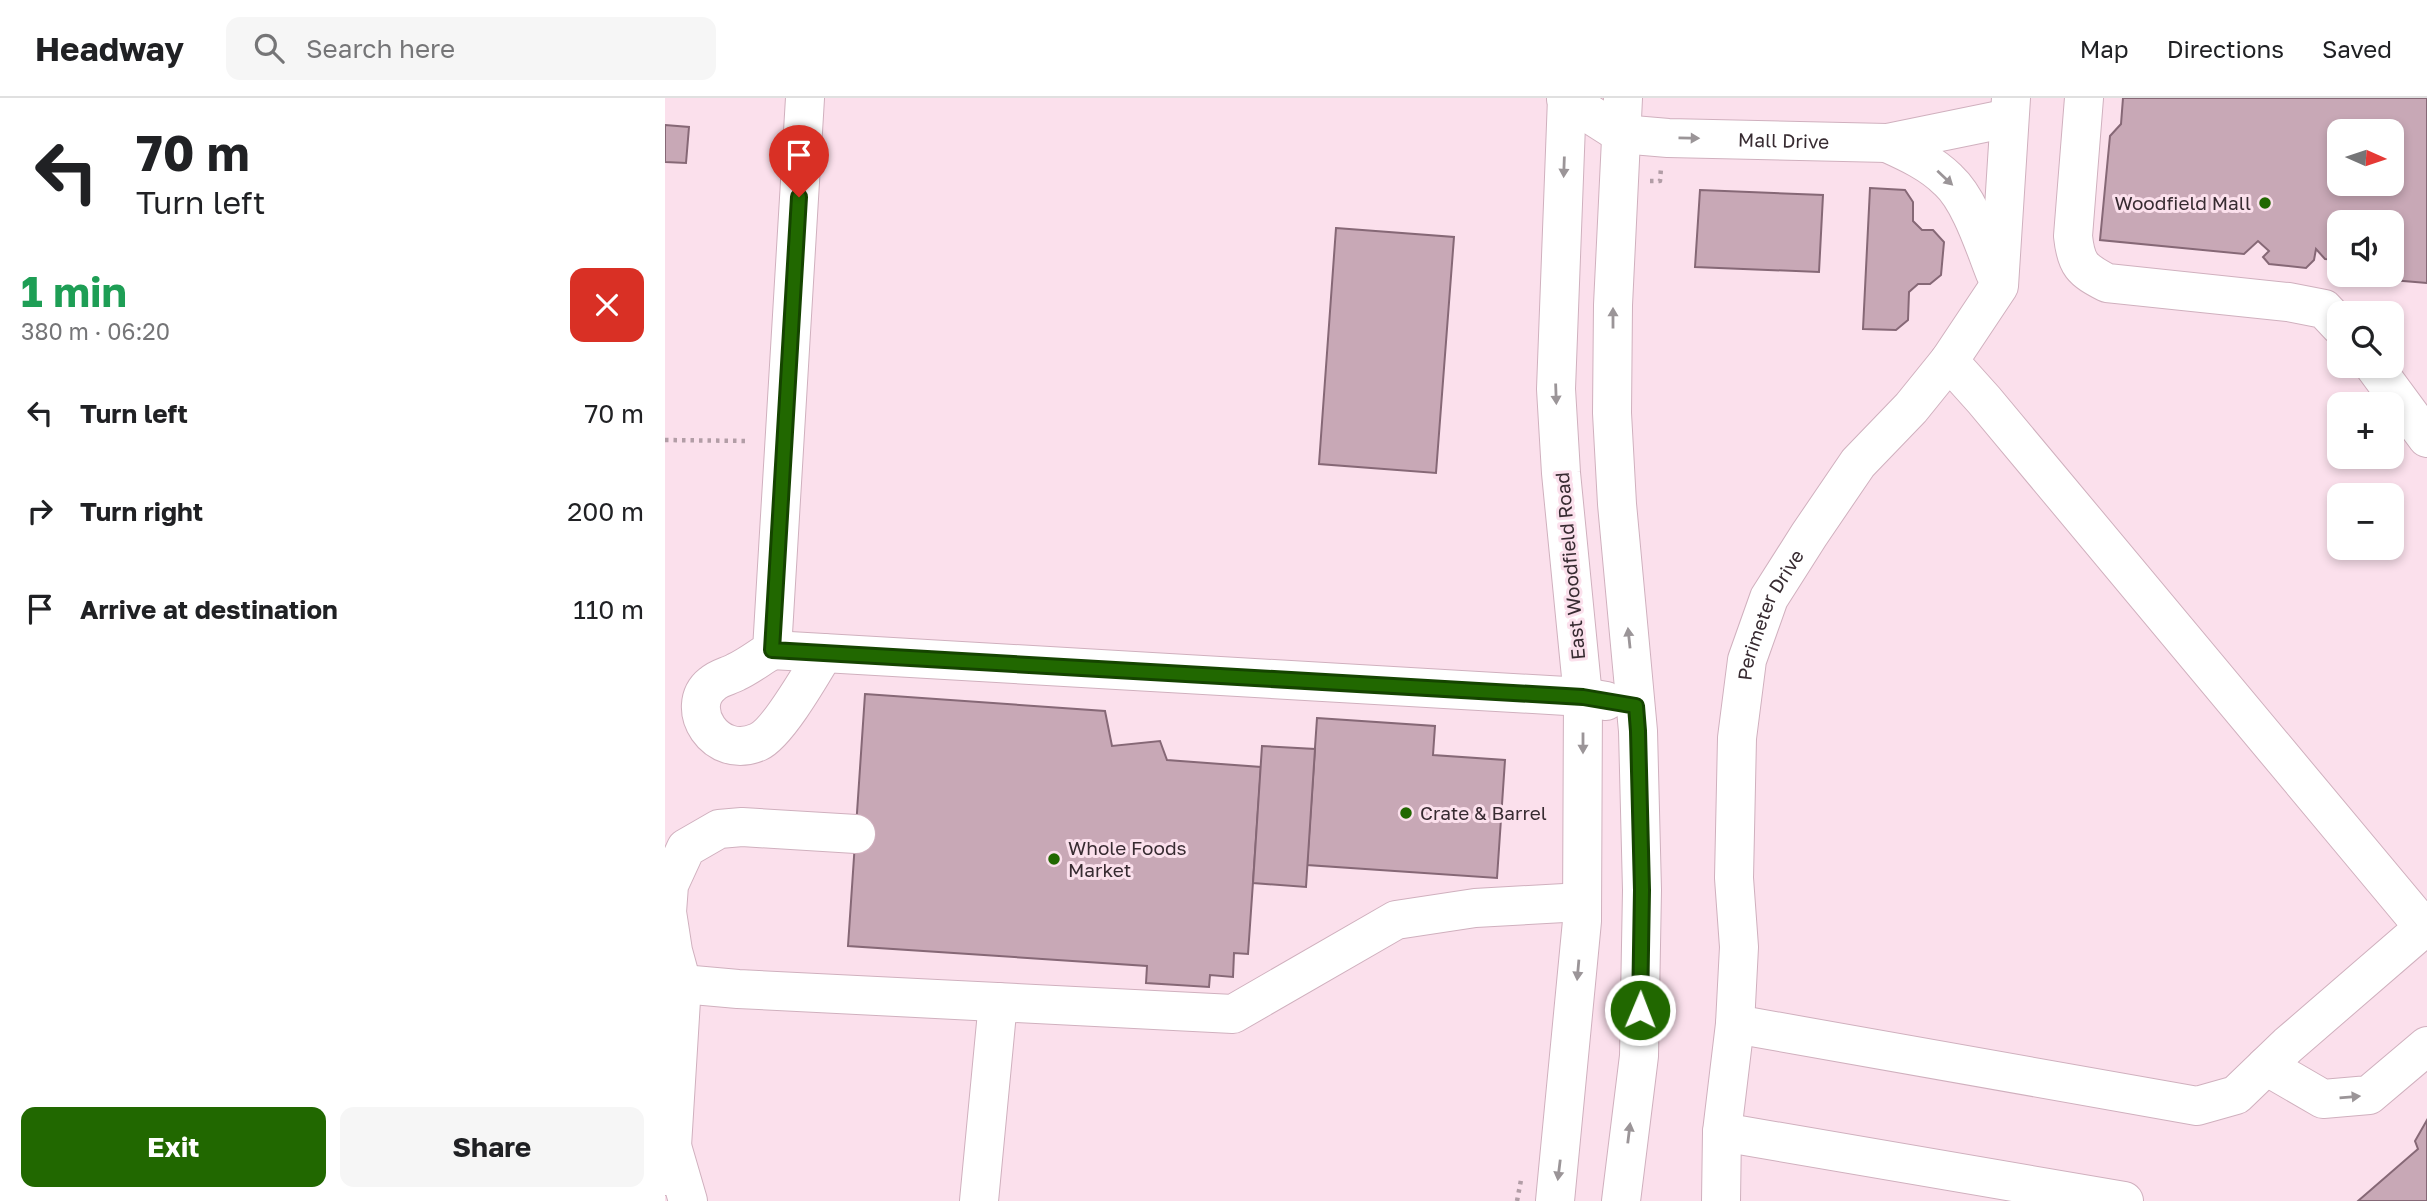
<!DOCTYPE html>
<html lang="en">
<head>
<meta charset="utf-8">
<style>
	:root { --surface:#fff; --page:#f6f6f6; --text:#202124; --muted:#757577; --line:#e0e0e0; --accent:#216800 }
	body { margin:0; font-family:"Golos Text",sans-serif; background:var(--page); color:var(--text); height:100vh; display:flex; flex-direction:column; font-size:26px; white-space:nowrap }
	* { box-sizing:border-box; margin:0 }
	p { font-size:23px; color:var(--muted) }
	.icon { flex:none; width:38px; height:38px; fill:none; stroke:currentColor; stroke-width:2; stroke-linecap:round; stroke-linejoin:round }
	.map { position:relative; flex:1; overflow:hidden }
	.panel { display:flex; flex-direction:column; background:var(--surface); width:665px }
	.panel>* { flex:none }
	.top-card { background:#fff; color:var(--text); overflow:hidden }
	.needle { width:46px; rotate:93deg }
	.buttons { position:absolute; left:1662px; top:21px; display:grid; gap:14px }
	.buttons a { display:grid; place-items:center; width:77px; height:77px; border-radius:14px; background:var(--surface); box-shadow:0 4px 10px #0003; font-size:35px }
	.pin { position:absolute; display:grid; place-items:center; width:60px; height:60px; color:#fff; margin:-72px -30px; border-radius:50% 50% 50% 0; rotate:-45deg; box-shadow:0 0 7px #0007 }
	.pin .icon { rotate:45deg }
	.me { position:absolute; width:77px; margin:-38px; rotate:1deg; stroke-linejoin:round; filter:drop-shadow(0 0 5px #0008) }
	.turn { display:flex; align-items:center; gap:24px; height:147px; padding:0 21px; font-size:32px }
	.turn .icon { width:91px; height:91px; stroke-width:2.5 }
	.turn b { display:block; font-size:49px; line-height:60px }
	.round { display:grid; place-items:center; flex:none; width:74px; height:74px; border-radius:14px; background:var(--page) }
	.overview { display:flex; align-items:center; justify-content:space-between; height:119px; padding:0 21px }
	h1 { font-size:42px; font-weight:700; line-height:52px; color:#1e9e55 }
	.cta { display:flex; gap:14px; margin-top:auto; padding:14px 21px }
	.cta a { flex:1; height:80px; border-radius:14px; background:var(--accent); color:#fff; font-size:28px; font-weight:700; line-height:80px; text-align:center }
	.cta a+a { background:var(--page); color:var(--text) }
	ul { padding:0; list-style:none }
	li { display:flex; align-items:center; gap:21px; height:98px; padding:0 21px }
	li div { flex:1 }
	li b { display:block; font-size:26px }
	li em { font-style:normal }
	header { display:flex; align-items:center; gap:42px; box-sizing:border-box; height:98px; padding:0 35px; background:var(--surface); border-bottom:2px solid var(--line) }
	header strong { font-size:33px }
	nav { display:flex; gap:38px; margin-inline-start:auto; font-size:24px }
	.search { width:490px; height:63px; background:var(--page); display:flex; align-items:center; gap:18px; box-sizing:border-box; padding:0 24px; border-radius:14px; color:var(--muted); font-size:26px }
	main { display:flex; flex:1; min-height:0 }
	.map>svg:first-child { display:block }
	.building { fill:#c8a8b6; stroke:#866876; stroke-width:2; fill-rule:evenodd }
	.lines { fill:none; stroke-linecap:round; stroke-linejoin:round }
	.minor-casing { stroke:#d0b0be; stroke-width:40 }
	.path { stroke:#b29da6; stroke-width:4.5; stroke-dasharray:3.5 5; stroke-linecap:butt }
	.minor { stroke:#fff; stroke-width:38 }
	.oneway { fill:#9b9598 }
	.route-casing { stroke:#154400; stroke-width:18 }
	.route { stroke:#216800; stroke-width:12 }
	.poi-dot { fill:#216800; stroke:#fbe0ec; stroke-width:2.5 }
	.labels { text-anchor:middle; stroke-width:6; stroke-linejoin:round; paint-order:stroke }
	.street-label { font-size:19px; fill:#372b31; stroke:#fbe0ec }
	.poi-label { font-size:19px; fill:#372b31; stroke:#fbe0ec; text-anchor:start }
</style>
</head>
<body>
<header>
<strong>Headway</strong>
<div class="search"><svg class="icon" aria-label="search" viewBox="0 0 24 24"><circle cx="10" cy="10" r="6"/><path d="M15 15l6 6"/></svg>Search here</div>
<nav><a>Map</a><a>Directions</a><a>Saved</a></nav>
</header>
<main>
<section class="panel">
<div class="top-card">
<div class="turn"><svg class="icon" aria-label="left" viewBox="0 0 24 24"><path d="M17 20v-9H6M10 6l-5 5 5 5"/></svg><div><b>70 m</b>Turn left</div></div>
</div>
<div class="overview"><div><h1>1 min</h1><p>380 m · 06:20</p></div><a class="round" style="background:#d93025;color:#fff"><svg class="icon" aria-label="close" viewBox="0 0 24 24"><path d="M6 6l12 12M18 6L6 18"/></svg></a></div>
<ul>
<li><svg class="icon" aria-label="left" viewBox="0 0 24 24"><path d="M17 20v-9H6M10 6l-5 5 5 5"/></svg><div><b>Turn left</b></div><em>70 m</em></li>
<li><svg class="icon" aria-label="right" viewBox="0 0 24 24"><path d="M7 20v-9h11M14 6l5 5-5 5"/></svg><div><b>Turn right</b></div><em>200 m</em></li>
<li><svg class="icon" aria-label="arrive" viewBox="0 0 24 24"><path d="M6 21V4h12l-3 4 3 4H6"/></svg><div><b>Arrive at destination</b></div><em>110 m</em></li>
</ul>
<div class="cta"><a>Exit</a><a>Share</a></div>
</section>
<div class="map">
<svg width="1762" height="1103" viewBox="0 0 1762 1103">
	<rect width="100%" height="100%" fill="#fbe0ec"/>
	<!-- building -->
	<g class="building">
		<path d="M1458,0H1762V185L1715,181V177H1727V124H1675V162L1660,161L1651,151L1649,162L1641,170L1604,166L1598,159L1604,153L1593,143L1579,156L1435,142L1445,38L1456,26ZM1675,33H1727V86H1675Z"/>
		<polygon points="0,27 24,29 21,65 0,64"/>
		<polygon points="1205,90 1240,92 1248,104 1248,123 1257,132 1268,132 1279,144 1276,177 1265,186 1253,186 1244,194 1243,222 1231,232 1198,231"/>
		<polygon points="1035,92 1158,97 1154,174 1030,169"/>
		<polygon points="671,130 789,139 771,375 654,366"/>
		<polygon points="200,596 440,613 447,648 495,643 502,662 596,669 583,856 569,855 568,879 545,877 544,889 481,885 482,868 183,848"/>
		<polygon points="652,620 770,628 768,657 840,662 832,780 642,767"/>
		<polygon points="597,648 650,651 641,789 588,785"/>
		<polygon points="1762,1022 1762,1103 1693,1103 1753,1051 1750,1043"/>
	</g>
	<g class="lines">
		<defs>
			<g id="minor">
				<path d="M140,0L107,552C95,559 84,568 71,574C64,578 53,580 47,586C18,609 50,663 93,644C112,636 147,575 159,555"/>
				<path d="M1419,0L1408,138C1411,167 1417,172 1442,185L1623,204L1659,211L1675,228"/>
				<path id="s1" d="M901,1L956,36L1003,40L1222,45L1344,20"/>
				<path d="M1222,45C1244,55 1266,65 1283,82C1305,102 1319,147 1330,175"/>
				<polyline points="1284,263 1319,302 1762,833"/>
				<polyline points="1709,268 1762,340"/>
				<polyline points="107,552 918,599 941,603"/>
				<polyline points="17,886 73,891 568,916 731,822 810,810 917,804"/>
				<polyline points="1070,926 1532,1008 1571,997 1623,947 1762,827"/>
				<polyline points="1601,968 1658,1001 1704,997 1762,948"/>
				<polyline points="1057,1034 1459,1103"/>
				<polyline points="7,1048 23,1103"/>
				<polyline points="0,1078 7,1048 17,886 8,853 2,814 4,787 21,750 54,731 77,729 191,736"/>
				<polyline points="314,1103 333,904"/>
				<polyline points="890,1103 917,823 918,599 896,375 891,291 902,0"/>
				<polyline points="956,1103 974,958 977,792 973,633 952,406 947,315 948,207 958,0"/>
				<path id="s2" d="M1056,1103L1057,1034L1070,926L1074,849L1069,780L1072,640L1082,562L1104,500L1144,437L1193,365L1246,310L1284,263L1334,188L1346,0"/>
			</g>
		</defs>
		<!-- minor casing -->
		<use href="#minor" class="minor-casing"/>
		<!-- path -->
		<g class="path">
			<polyline points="985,83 995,83 996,70"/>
			<polyline points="0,342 83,343"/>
			<polyline points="852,1103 856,1082"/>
		</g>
		<!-- minor -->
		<use href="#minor" class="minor"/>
	</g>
	<!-- one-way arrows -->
	<defs><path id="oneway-solid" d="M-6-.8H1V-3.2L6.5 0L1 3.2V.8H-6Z" transform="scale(1.75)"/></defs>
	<g class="oneway">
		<use href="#oneway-solid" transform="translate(1024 40) rotate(1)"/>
		<use href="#oneway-solid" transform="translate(899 69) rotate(92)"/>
		<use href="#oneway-solid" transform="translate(1280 80) rotate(43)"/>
		<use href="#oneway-solid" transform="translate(948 220) rotate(-90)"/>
		<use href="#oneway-solid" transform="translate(891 296) rotate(88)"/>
		<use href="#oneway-solid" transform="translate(964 540) rotate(-96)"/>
		<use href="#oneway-solid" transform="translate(918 645) rotate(90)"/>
		<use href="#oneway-solid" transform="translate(913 872) rotate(95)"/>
		<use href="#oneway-solid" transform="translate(1685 999) rotate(-5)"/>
		<use href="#oneway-solid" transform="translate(964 1035) rotate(-83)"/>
		<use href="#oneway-solid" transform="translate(894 1072) rotate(97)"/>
	</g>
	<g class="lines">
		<defs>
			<polyline id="route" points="134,99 107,552 918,599 971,608 973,633 977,792 975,912"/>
		</defs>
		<!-- route casing -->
		<use href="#route" class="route-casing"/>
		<!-- route -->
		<use href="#route" class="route"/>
	</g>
	<!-- markers -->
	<g class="poi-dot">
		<circle cx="1600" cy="105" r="7"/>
		<circle cx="741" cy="715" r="7"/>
		<circle cx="389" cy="761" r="7"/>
	</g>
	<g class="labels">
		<!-- street labels -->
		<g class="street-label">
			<text dy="7" stroke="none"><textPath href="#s1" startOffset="228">Mall Drive</textPath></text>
			<text transform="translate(905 468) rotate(-95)" y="7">East Woodfield Road</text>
			<text dy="7" stroke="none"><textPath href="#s2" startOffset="593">Perimeter Drive</textPath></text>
		</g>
		<!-- poi labels -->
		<g class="poi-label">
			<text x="1586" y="112" text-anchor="end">Woodfield Mall</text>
			<text x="755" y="722">Crate &amp; Barrel</text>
			<text x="403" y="757">Whole Foods<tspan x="403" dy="22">Market</tspan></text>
		</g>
	</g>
</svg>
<div class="buttons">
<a><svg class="needle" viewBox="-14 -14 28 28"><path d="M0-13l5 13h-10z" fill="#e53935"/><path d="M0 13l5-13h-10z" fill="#757577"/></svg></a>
<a><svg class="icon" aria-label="sound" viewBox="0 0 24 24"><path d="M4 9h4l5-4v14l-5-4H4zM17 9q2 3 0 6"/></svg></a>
<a><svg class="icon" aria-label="search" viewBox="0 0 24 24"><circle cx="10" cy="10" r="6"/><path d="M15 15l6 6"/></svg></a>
<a>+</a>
<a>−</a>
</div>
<div class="pin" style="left:134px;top:99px;background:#d93025"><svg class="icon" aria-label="arrive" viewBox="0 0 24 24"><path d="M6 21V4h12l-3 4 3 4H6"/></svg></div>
<svg class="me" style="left:975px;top:912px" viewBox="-20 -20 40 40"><circle r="17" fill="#216800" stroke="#fff" stroke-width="3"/><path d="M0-11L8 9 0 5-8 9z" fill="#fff"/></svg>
</div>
</main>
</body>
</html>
